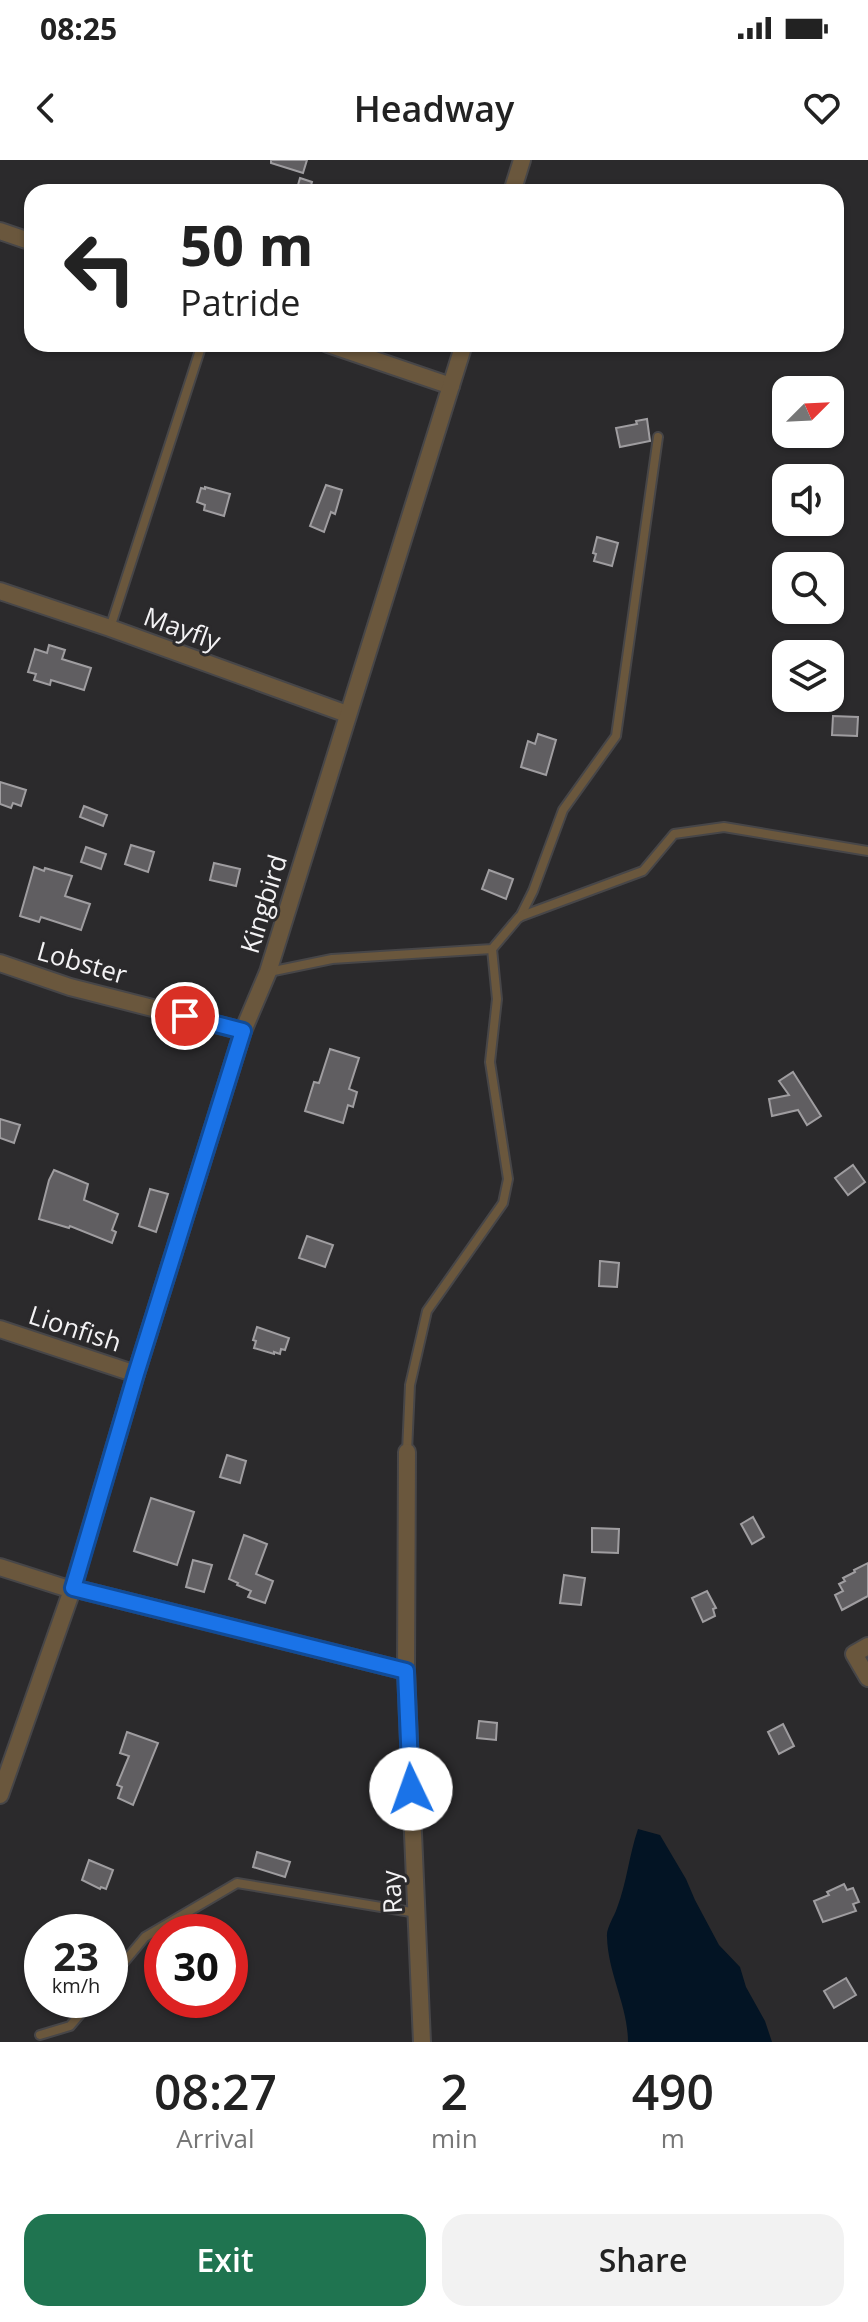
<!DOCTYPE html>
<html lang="en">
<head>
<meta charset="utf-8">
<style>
	:root { --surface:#fff; --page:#f2f2f2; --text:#222; --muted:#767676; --accent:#1f7450 }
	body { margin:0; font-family:"Open Sans",sans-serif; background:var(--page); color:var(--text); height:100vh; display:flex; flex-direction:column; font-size:30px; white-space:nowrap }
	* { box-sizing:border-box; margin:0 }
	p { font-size:26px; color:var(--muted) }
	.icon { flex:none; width:44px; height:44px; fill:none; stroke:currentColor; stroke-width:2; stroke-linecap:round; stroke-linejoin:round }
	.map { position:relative; height:1882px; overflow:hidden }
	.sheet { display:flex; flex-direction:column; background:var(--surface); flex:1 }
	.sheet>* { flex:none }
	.guide { position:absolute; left:24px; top:24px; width:820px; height:168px; border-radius:24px; box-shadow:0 2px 6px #0004; background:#fff; color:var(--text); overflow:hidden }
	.needle { width:52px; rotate:66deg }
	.controls { position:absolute; left:772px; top:216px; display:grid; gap:16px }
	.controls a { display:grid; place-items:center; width:72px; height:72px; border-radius:16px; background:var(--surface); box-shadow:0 2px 6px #0004; font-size:40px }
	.speed { position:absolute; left:24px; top:1754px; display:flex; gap:16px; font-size:40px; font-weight:700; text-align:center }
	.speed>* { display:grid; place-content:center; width:104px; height:104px; border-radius:50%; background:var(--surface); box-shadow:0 2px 6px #0004; line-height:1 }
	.speed small { font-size:20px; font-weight:400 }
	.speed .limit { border:12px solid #d22; background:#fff; color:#111 }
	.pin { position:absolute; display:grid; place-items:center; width:68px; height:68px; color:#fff; margin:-34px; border:4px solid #fff; border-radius:50%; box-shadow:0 2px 8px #0007 }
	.me { position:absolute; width:88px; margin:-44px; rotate:357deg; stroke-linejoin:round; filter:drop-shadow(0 0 6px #0008) }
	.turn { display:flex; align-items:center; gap:28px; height:168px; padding:0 24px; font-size:36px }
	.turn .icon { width:104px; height:104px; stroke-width:2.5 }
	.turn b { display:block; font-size:56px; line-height:68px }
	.eta { display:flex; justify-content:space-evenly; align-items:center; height:136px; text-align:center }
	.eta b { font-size:48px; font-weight:600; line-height:56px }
	.cta { display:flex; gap:16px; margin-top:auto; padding:16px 24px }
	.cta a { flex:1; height:92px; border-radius:24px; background:var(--accent); color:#fff; font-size:32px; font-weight:600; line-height:92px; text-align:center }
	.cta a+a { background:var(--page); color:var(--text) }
	.status { display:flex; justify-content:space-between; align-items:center; height:56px; padding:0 40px; background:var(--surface); direction:ltr }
	.status svg { height:22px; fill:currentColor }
	header { display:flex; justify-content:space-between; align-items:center; height:104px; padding:0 24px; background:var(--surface); font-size:36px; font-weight:600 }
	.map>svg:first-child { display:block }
	.water { fill:#031424 }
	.building { fill:#605e61; stroke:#9f9da0; stroke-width:2 }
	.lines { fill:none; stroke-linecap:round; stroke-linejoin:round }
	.service-casing { stroke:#474648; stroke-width:12 }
	.minor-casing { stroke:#474648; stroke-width:20 }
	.service { stroke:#6a573d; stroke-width:8 }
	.minor { stroke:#6a573d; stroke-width:16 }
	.route-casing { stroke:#114b97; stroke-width:20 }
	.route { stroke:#1a73e8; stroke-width:14 }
	.labels { text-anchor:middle; stroke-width:6; stroke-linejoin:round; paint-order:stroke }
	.street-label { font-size:26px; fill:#f3f2f4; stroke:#2b2a2c }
</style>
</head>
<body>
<div class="status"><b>08:25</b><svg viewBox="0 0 49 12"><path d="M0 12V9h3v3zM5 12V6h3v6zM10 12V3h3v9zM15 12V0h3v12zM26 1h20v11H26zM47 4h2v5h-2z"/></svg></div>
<header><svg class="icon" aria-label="back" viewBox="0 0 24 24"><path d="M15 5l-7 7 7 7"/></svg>Headway<svg class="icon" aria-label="heart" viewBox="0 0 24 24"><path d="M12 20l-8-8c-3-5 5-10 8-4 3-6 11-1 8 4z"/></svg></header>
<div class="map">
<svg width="868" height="1882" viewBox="0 0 868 1882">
	<rect width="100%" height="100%" fill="#2b2a2c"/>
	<!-- water -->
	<path class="water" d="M638,1669L660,1675L686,1719L695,1740L719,1785L740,1807L746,1827L765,1861L772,1882H628C628,1846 608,1814 607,1777C606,1768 614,1757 617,1748C627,1722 629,1695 638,1669Z"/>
	<!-- building -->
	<g class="building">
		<polygon points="271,0 307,0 303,13 271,3"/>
		<polygon points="300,18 312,22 309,32 296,32"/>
		<polygon points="647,259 650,281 620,287 616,268 637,264 636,261"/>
		<polygon points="326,325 342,330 335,354 331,352 324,372 310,366"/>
		<polygon points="205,327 230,334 224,356 204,350 205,345 197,342 201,328 205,329"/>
		<polygon points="597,377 618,383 612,406 594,401 596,394 593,393"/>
		<polygon points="49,485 65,490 62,499 91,508 84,530 51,520 50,525 34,520 36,514 28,512 35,489 47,493"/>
		<polygon points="833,556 858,557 857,576 832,575"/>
		<polygon points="538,574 556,580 546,615 521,607 528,581 535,584"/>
		<polygon points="0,622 26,630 21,646 13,643 11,648 0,644"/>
		<polygon points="84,646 107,655 103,666 80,657"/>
		<polygon points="131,685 154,692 148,712 125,704"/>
		<polygon points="86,687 106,694 101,709 81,702"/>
		<polygon points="214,703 240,709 236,726 210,720"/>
		<polygon points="34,707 44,711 45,708 72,716 65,736 90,744 81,770 41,757 39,762 20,756"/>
		<polygon points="489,710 513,719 506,739 482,729"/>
		<polygon points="330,889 359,898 349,929 357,932 353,947 348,945 343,963 305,951 314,922 319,923"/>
		<polygon points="793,912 821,956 807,965 798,950 772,956 769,939 789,935 779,921"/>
		<polygon points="0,959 20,965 14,983 0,978"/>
		<polygon points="853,1005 865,1022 848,1035 835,1018"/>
		<polygon points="54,1010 88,1024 84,1040 118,1054 112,1070 116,1072 112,1083 70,1066 69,1068 39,1059 49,1020"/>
		<polygon points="150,1029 168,1034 156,1072 139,1066"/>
		<polygon points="307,1076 333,1085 325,1107 299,1098"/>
		<polygon points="600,1101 619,1103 617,1127 599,1126"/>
		<polygon points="257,1167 289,1178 285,1190 281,1189 280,1194 274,1192 274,1194 254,1188 256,1181 253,1180"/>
		<polygon points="227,1295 246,1301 240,1323 220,1317"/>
		<polygon points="151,1338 194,1352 177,1405 134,1391"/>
		<polygon points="753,1357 764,1377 752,1384 741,1364"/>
		<polygon points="592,1368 619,1369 618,1393 592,1392"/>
		<polygon points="244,1375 267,1384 256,1414 273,1421 265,1443 248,1437 251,1431 237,1425 238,1423 229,1419"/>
		<polygon points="193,1400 212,1405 204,1432 186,1427"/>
		<polygon points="868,1403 868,1436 842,1450 835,1435 843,1431 839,1424 845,1421 843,1418 855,1412 854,1410"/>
		<polygon points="564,1415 585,1418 581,1445 560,1443"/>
		<polygon points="707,1431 716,1448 713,1449 715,1456 703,1462 692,1438"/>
		<polygon points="479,1561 497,1563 496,1580 477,1578"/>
		<polygon points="783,1564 794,1586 779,1594 768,1572"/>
		<polygon points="127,1572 158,1583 133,1645 118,1638 122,1627 117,1625 129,1596 120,1593"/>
		<polygon points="257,1692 290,1702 285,1717 253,1707"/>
		<polygon points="89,1700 113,1710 106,1729 101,1727 100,1729 82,1720"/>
		<polygon points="844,1724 847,1730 853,1728 859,1742 853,1744 856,1751 823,1762 814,1741 829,1735 827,1732"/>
		<polygon points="846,1818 856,1835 834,1848 824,1831"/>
	</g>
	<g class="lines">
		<defs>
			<g id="service">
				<polyline points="110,468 202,184"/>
				<polyline points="520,757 533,731 563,650 616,576 658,277"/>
				<polyline points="269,812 332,799 492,789 519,757 643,711 674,674 724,667 868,691"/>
				<polyline points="407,1292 410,1225 427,1151 503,1043 508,1019 490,902 497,839 492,789"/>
				<polyline points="110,1819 145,1777 237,1723 417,1753"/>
				<polyline points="40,1875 70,1866 92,1840"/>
			</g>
			<g id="minor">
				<polyline points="512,32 522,0"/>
				<polyline points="0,71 32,82"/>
				<polyline points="328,184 451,226"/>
				<polyline points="0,431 110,468 347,554"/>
				<polyline points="0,803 70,827 243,871"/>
				<polyline points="0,1169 136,1214"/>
				<polyline points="407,1292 406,1511 422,1882"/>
				<polyline points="0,1407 72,1430"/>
				<polyline points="73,1428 406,1511"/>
				<polyline points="868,1486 854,1494 868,1518"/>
				<polyline points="0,1635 72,1430 136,1214 243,871 268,812 464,184"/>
			</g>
		</defs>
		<!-- service casing -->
		<use href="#service" class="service-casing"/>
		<!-- minor casing -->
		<use href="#minor" class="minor-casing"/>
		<!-- service -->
		<use href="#service" class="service"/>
		<!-- minor -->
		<use href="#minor" class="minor"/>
	</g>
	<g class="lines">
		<defs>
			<polyline id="route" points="185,856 243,871 136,1214 73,1428 406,1511 411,1629"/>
		</defs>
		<!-- route casing -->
		<use href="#route" class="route-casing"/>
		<!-- route -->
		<use href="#route" class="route"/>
	</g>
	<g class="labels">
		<!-- street labels -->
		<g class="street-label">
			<text transform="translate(182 469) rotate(20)" y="9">Mayfly</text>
			<text transform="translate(264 744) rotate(-73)" y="9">Kingbird</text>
			<text transform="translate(82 803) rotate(16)" y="9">Lobster</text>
			<text transform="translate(75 1169) rotate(18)" y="9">Lionfish</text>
			<text transform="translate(392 1732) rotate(-93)" y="9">Ray</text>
		</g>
	</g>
</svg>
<div class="controls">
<a><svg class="needle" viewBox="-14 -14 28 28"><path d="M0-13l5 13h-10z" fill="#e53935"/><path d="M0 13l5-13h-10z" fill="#767676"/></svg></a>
<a><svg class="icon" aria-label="sound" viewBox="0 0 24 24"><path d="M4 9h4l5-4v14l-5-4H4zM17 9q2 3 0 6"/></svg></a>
<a><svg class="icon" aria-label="search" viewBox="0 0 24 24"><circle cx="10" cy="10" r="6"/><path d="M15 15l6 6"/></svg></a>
<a><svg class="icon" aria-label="layers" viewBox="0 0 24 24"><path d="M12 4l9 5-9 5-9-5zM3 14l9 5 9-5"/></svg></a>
</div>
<div class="speed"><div>23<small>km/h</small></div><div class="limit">30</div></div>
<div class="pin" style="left:185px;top:856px;background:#d93025"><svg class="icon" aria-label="arrive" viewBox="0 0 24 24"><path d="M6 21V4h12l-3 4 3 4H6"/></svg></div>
<svg class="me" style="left:411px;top:1629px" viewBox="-20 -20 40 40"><circle r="19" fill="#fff"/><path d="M0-13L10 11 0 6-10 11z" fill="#1a73e8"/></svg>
<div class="guide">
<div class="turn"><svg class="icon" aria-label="left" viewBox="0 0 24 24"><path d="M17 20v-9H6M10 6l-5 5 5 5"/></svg><div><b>50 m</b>Patride</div></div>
</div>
</div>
<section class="sheet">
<div class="eta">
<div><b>08:27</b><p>Arrival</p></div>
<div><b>2</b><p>min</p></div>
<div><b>490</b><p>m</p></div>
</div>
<div class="cta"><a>Exit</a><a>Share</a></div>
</section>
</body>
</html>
